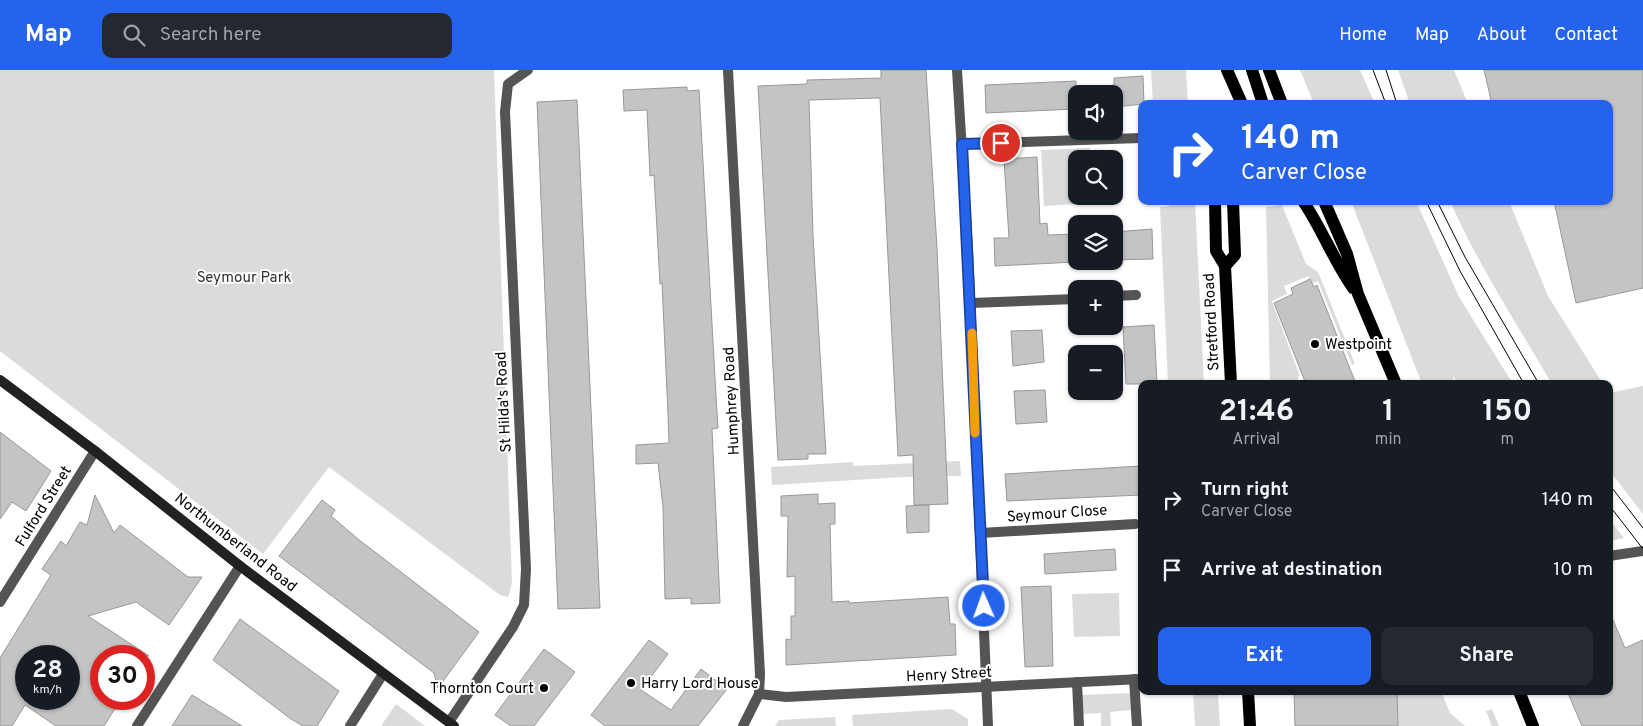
<!DOCTYPE html>
<html lang="en">
<head>
<meta charset="utf-8">
<style>
	:root { --surface:#171b24; --page:#242831; --text:#f1f3f6; --muted:#9ea1a6; --accent:#2563eb }
	body { margin:0; font-family:Overpass,sans-serif; background:var(--page); color:var(--text); height:100vh; display:flex; flex-direction:column; font-size:19px; white-space:nowrap }
	* { box-sizing:border-box; margin:0 }
	p { font-size:16px; color:var(--muted) }
	.icon { flex:none; width:28px; height:28px; fill:none; stroke:currentColor; stroke-width:2; stroke-linecap:round; stroke-linejoin:round }
	.map { position:relative; flex:1; overflow:hidden }
	.panel { position:absolute; left:1138px; top:310px; width:475px; height:315px; display:flex; flex-direction:column; background:var(--surface); border-radius:10px; box-shadow:0 1px 4px #0004 }
	.panel>* { flex:none }
	.guide { position:absolute; left:1138px; top:30px; width:475px; height:105px; border-radius:10px; box-shadow:0 1px 4px #0004; background:#2563eb; color:#fff; overflow:hidden }
	.buttons { position:absolute; left:1068px; top:15px; display:grid; gap:10px }
	.buttons a { display:grid; place-items:center; width:55px; height:55px; border-radius:10px; background:var(--surface); box-shadow:0 1px 4px #0004; font-size:25px }
	.speed { position:absolute; left:15px; top:575px; display:flex; gap:10px; font-size:25px; font-weight:700; text-align:center }
	.speed>* { display:grid; place-content:center; width:65px; height:65px; border-radius:50%; background:var(--surface); box-shadow:0 1px 4px #0004; line-height:1 }
	.speed small { font-size:12px; font-weight:400 }
	.speed .limit { border:8px solid #d22; background:#fff; color:#111 }
	.pin { position:absolute; display:grid; place-items:center; width:42px; height:42px; color:#fff; margin:-21px; border:2px solid #fff; border-radius:50%; box-shadow:0 1px 5px #0007 }
	.me { position:absolute; width:55px; margin:-28px; rotate:358deg; stroke-linejoin:round; filter:drop-shadow(0 0 4px #0008) }
	.turn { display:flex; align-items:center; gap:18px; height:105px; padding:0 20px; font-size:22px }
	.turn .icon { width:65px; height:65px; stroke-width:2.5 }
	.turn b { display:block; font-size:35px; line-height:42px }
	.eta { display:flex; justify-content:space-evenly; align-items:center; height:85px; text-align:center }
	.eta b { font-size:30px; font-weight:700; line-height:35px }
	.cta { display:flex; gap:10px; margin-top:auto; padding:10px 20px }
	.cta a { flex:1; height:58px; border-radius:10px; background:var(--accent); color:#fff; font-size:20px; font-weight:700; line-height:58px; text-align:center }
	.cta a+a { background:var(--page); color:var(--text) }
	ul { padding:0; list-style:none }
	li { display:flex; align-items:center; gap:15px; height:70px; padding:0 20px }
	li div { flex:1 }
	li b { display:block; font-size:19px }
	li em { font-style:normal }
	header { display:flex; align-items:center; gap:30px; box-sizing:border-box; height:70px; padding:0 25px; background:var(--accent); color:#fff }
	header strong { font-size:24px }
	nav { display:flex; gap:28px; margin-inline-start:auto; font-size:18px }
	.search { width:350px; height:45px; background:var(--page); display:flex; align-items:center; gap:12px; box-sizing:border-box; padding:0 18px; border-radius:10px; color:var(--muted); font-size:19px }
	.map>svg:first-child { display:block }
	.green { fill:#dbdbdb }
	.building { fill:#c4c4c4; stroke:#989898; fill-rule:evenodd }
	.lines { fill:none; stroke-linecap:round; stroke-linejoin:round }
	.street { stroke:#545454; stroke-width:10 }
	.secondary { stroke:#212121; stroke-width:10 }
	.primary { stroke:#000; stroke-width:12 }
	.tram { stroke:#000; stroke-width:1 }
	.route-casing { stroke:#184099; stroke-width:12 }
	.route { stroke:#2563eb; stroke-width:9 }
	.slow { stroke:#f59e0b; stroke-width:9 }
	.poi-dot { fill:#000; stroke:#fff; stroke-width:2 }
	.labels { text-anchor:middle; stroke-width:4; stroke-linejoin:round; paint-order:stroke }
	.park-label { font-size:15px; fill:#323232; stroke:#fff }
	.street-label { font-size:15px; fill:#000; stroke:#fff }
	.poi-label { font-size:15px; fill:#000; stroke:#fff; text-anchor:start }
</style>
</head>
<body>
<header>
<strong>Map</strong>
<div class="search"><svg class="icon" aria-label="search" viewBox="0 0 24 24"><circle cx="10" cy="10" r="6"/><path d="M15 15l6 6"/></svg>Search here</div>
<nav><a>Home</a><a>Map</a><a>About</a><a>Contact</a></nav>
</header>
<div class="map">
<svg width="1643" height="656" viewBox="0 0 1643 656">
	<rect width="100%" height="100%" fill="#fff"/>
	<!-- green -->
	<g class="green">
		<polygon points="0,0 494,0 512,513 508,527 500,525 329,397 263,484 0,281"/>
		<polygon points="1151,0 1186,0 1188,34 1153,34"/>
		<polygon points="1300,0 1360,0 1375,34 1314,34"/>
		<polygon points="1398,0 1454,0 1468,34 1410,34"/>
		<polygon points="1090,78 1091,89 1076,89 1076,126 1092,126 1092,133 1044,136 1041,80"/>
		<polygon points="1169,131 1195,131 1204,314 1168,314 1160,137 1169,136"/>
		<polygon points="1351,131 1416,131 1459,227 1513,314 1459,314 1453,306 1453,314 1422,314"/>
		<path d="M1450,131H1509L1548,226L1603,314H1552C1517,254 1478,195 1450,131Z"/>
		<polygon points="1282,135 1306,194 1318,202 1355,294 1352,295 1318,211 1313,213 1308,206 1284,216 1287,224 1272,231 1299,304 1297,314 1270,314 1266,137"/>
		<polygon points="1643,316 1643,444 1609,400 1609,323"/>
		<polygon points="960,391 961,406 904,407 772,415 771,397 853,392 853,396"/>
		<polygon points="1609,449 1624,468 1609,471"/>
		<polygon points="1119,523 1120,566 1074,567 1072,524"/>
		<polygon points="1397,621 1441,621 1450,643 1465,656 1398,656"/>
		<polygon points="1130,623 1131,640 1110,642 1111,656 1101,656 1101,643 1083,644 1082,625"/>
		<polygon points="1218,623 1220,656 1195,656 1193,624"/>
		<polygon points="396,634 425,656 381,656"/>
		<polygon points="952,639 968,649 968,656 853,656 852,645"/>
		<polygon points="1492,639 1499,656 1492,656 1486,641"/>
		<polygon points="835,647 836,656 775,656 779,650"/>
	</g>
	<!-- building -->
	<g class="building">
		<polygon points="881,0 926,0 937,178 948,434 914,435 913,385 898,386 880,28 809,30 813,166 826,384 808,384 808,389 778,390 758,16 807,14 807,10 881,8"/>
		<polygon points="1484,0 1643,0 1643,218 1576,233 1554,131 1609,131 1609,34 1492,34"/>
		<polygon points="1143,6 1144,34 1114,37 1114,8"/>
		<polygon points="1076,11 1076,39 986,43 985,15"/>
		<polygon points="687,17 687,21 699,20 716,326 718,358 712,359 720,533 691,534 691,528 665,529 663,437 658,393 636,394 636,375 669,373 668,344 662,213 660,214 654,105 650,106 647,40 624,41 623,20"/>
		<polygon points="577,30 600,538 558,539 537,32"/>
		<polygon points="1037,87 1040,154 1047,153 1048,165 1076,164 1076,192 995,196 994,168 1009,168 1004,89"/>
		<polygon points="1152,159 1153,189 1114,190 1114,162"/>
		<polygon points="1310,209 1314,217 1317,215 1356,314 1306,314 1274,233 1293,224 1291,218"/>
		<polygon points="1154,255 1157,314 1126,314 1123,257"/>
		<polygon points="1042,260 1044,292 1013,296 1011,261"/>
		<polygon points="1045,320 1047,352 1016,354 1014,321"/>
		<polygon points="0,362 51,401 26,441 12,432 0,449"/>
		<polygon points="1141,396 1141,425 1007,431 1005,404"/>
		<polygon points="818,424 818,434 835,433 835,454 830,454 832,532 849,531 849,533 948,527 950,554 955,554 956,585 786,595 786,569 791,570 791,546 795,546 795,506 787,507 788,446 781,446 781,426"/>
		<path d="M95,425L114,463L120,455L188,507H202L169,555L136,532L88,546L149,586H101V629H121L104,656H56L25,635L12,656H0V588L51,505L42,499L61,471L66,476L80,452L87,455ZM26,586H69L75,592L79,606L69,622V629H64L60,634L52,629H26Z"/>
		<polygon points="322,430 335,440 331,446 358,469 479,562 438,618 434,603 279,486"/>
		<polygon points="929,435 929,462 907,463 906,436"/>
		<polygon points="1115,479 1116,500 1045,504 1044,484"/>
		<polygon points="1051,516 1053,596 1025,597 1021,517"/>
		<polygon points="1609,541 1625,578 1643,570 1643,656 1582,656 1567,621 1609,621"/>
		<polygon points="240,549 339,621 317,656 303,656 291,649 213,590"/>
		<polygon points="649,570 668,584 641,620 671,640 701,599 727,619 698,656 605,656 591,645"/>
		<polygon points="544,579 575,602 534,656 511,656 495,645"/>
		<polygon points="1294,621 1397,621 1398,656 1295,656"/>
		<polygon points="192,625 242,656 172,656"/>
	</g>
	<g class="lines">
		<!-- street -->
		<g class="street">
			<polyline points="728,0 760,604 759,624 743,656"/>
			<polyline points="957,0 968,180 988,656"/>
			<polyline points="962,74 1141,68"/>
			<polyline points="1114,226 1136,225"/>
			<polyline points="971,233 1076,229"/>
			<polyline points="981,463 1135,454"/>
			<polyline points="1609,486 1643,481"/>
			<polyline points="0,532 95,381"/>
			<polyline points="1134,609 1137,656"/>
			<polyline points="1077,612 1079,656"/>
			<polyline points="759,624 786,627 1141,609"/>
			<polyline points="449,652 513,557 524,535 526,499 505,42 508,14 528,0"/>
			<polyline points="137,656 240,496"/>
			<polyline points="350,656 383,604"/>
		</g>
		<!-- secondary -->
		<polyline class="secondary" points="0,310 95,381 240,496 454,656"/>
		<!-- primary -->
		<g class="primary">
			<polyline points="1227,0 1242,34"/>
			<polyline points="1252,0 1263,34"/>
			<polyline points="1269,0 1282,34"/>
			<polyline points="1215,131 1216,181 1225,196 1231,314"/>
			<path d="M1303,131C1322,159 1334,191 1353,218"/>
			<polyline points="1324,131 1347,184 1358,224 1396,314"/>
			<polyline points="1225,196 1235,185 1233,131"/>
			<polyline points="1248,621 1250,656"/>
			<polyline points="1519,621 1533,656"/>
		</g>
		<!-- tram -->
		<g class="tram">
			<polyline points="1373,0 1386,34"/>
			<polyline points="1386,0 1397,34"/>
			<polyline points="1426,131 1460,201 1524,314"/>
			<polyline points="1437,131 1465,187 1539,314"/>
			<polyline points="1609,414 1643,458"/>
			<polyline points="1609,435 1643,479"/>
		</g>
	</g>
	<g class="lines">
		<defs>
			<polyline id="route" points="984,536 962,74 1001,73"/>
		</defs>
		<!-- route casing -->
		<use href="#route" class="route-casing"/>
		<!-- route -->
		<use href="#route" class="route"/>
		<!-- slow -->
		<polyline class="slow" points="972,263 975,363"/>
	</g>
	<!-- markers -->
	<g class="poi-dot">
		<circle cx="1315" cy="274" r="5"/>
		<circle cx="631" cy="613" r="5"/>
		<circle cx="544" cy="618" r="5"/>
	</g>
	<g class="labels">
		<!-- park labels -->
		<g class="park-label">
			<text x="244" y="212">Seymour Park</text>
		</g>
		<!-- street labels -->
		<g class="street-label">
			<text transform="translate(1211 252) rotate(-93)" y="5">Stretford Road</text>
			<text transform="translate(731 331) rotate(-93)" y="5">Humphrey Road</text>
			<text transform="translate(503 332) rotate(-93)" y="5">St Hilda's Road</text>
			<text transform="translate(43 436) rotate(-58)" y="5">Fulford Street</text>
			<text transform="translate(1057 443) rotate(-4)" y="5">Seymour Close</text>
			<text transform="translate(236 472) rotate(38)" y="5">Northumberland Road</text>
			<text transform="translate(949 604) rotate(-3)" y="5">Henry Street</text>
		</g>
		<!-- poi labels -->
		<g class="poi-label">
			<text x="1325" y="279">Westpoint</text>
			<text x="641" y="618">Harry Lord House</text>
			<text x="534" y="623" text-anchor="end">Thornton Court</text>
		</g>
	</g>
</svg>
<div class="buttons">
<a><svg class="icon" aria-label="sound" viewBox="0 0 24 24"><path d="M4 9h4l5-4v14l-5-4H4zM17 9q2 3 0 6"/></svg></a>
<a><svg class="icon" aria-label="search" viewBox="0 0 24 24"><circle cx="10" cy="10" r="6"/><path d="M15 15l6 6"/></svg></a>
<a><svg class="icon" aria-label="layers" viewBox="0 0 24 24"><path d="M12 4l9 5-9 5-9-5zM3 14l9 5 9-5"/></svg></a>
<a>+</a>
<a>−</a>
</div>
<div class="speed"><div>28<small>km/h</small></div><div class="limit">30</div></div>
<div class="pin" style="left:1001px;top:73px;background:#d93025"><svg class="icon" aria-label="arrive" viewBox="0 0 24 24"><path d="M6 21V4h12l-3 4 3 4H6"/></svg></div>
<svg class="me" style="left:984px;top:536px" viewBox="-20 -20 40 40"><circle r="17" fill="#2563eb" stroke="#fff" stroke-width="3"/><path d="M0-11L8 9 0 5-8 9z" fill="#fff"/></svg>
<div class="guide">
<div class="turn"><svg class="icon" aria-label="right" viewBox="0 0 24 24"><path d="M7 20v-9h11M14 6l5 5-5 5"/></svg><div><b>140 m</b>Carver Close</div></div>
</div>
<section class="panel">
<div class="eta">
<div><b>21:46</b><p>Arrival</p></div>
<div><b>1</b><p>min</p></div>
<div><b>150</b><p>m</p></div>
</div>
<ul>
<li><svg class="icon" aria-label="right" viewBox="0 0 24 24"><path d="M7 20v-9h11M14 6l5 5-5 5"/></svg><div><b>Turn right</b><p>Carver Close</p></div><em>140 m</em></li>
<li><svg class="icon" aria-label="arrive" viewBox="0 0 24 24"><path d="M6 21V4h12l-3 4 3 4H6"/></svg><div><b>Arrive at destination</b></div><em>10 m</em></li>
</ul>
<div class="cta"><a>Exit</a><a>Share</a></div>
</section>
</div>
</body>
</html>
